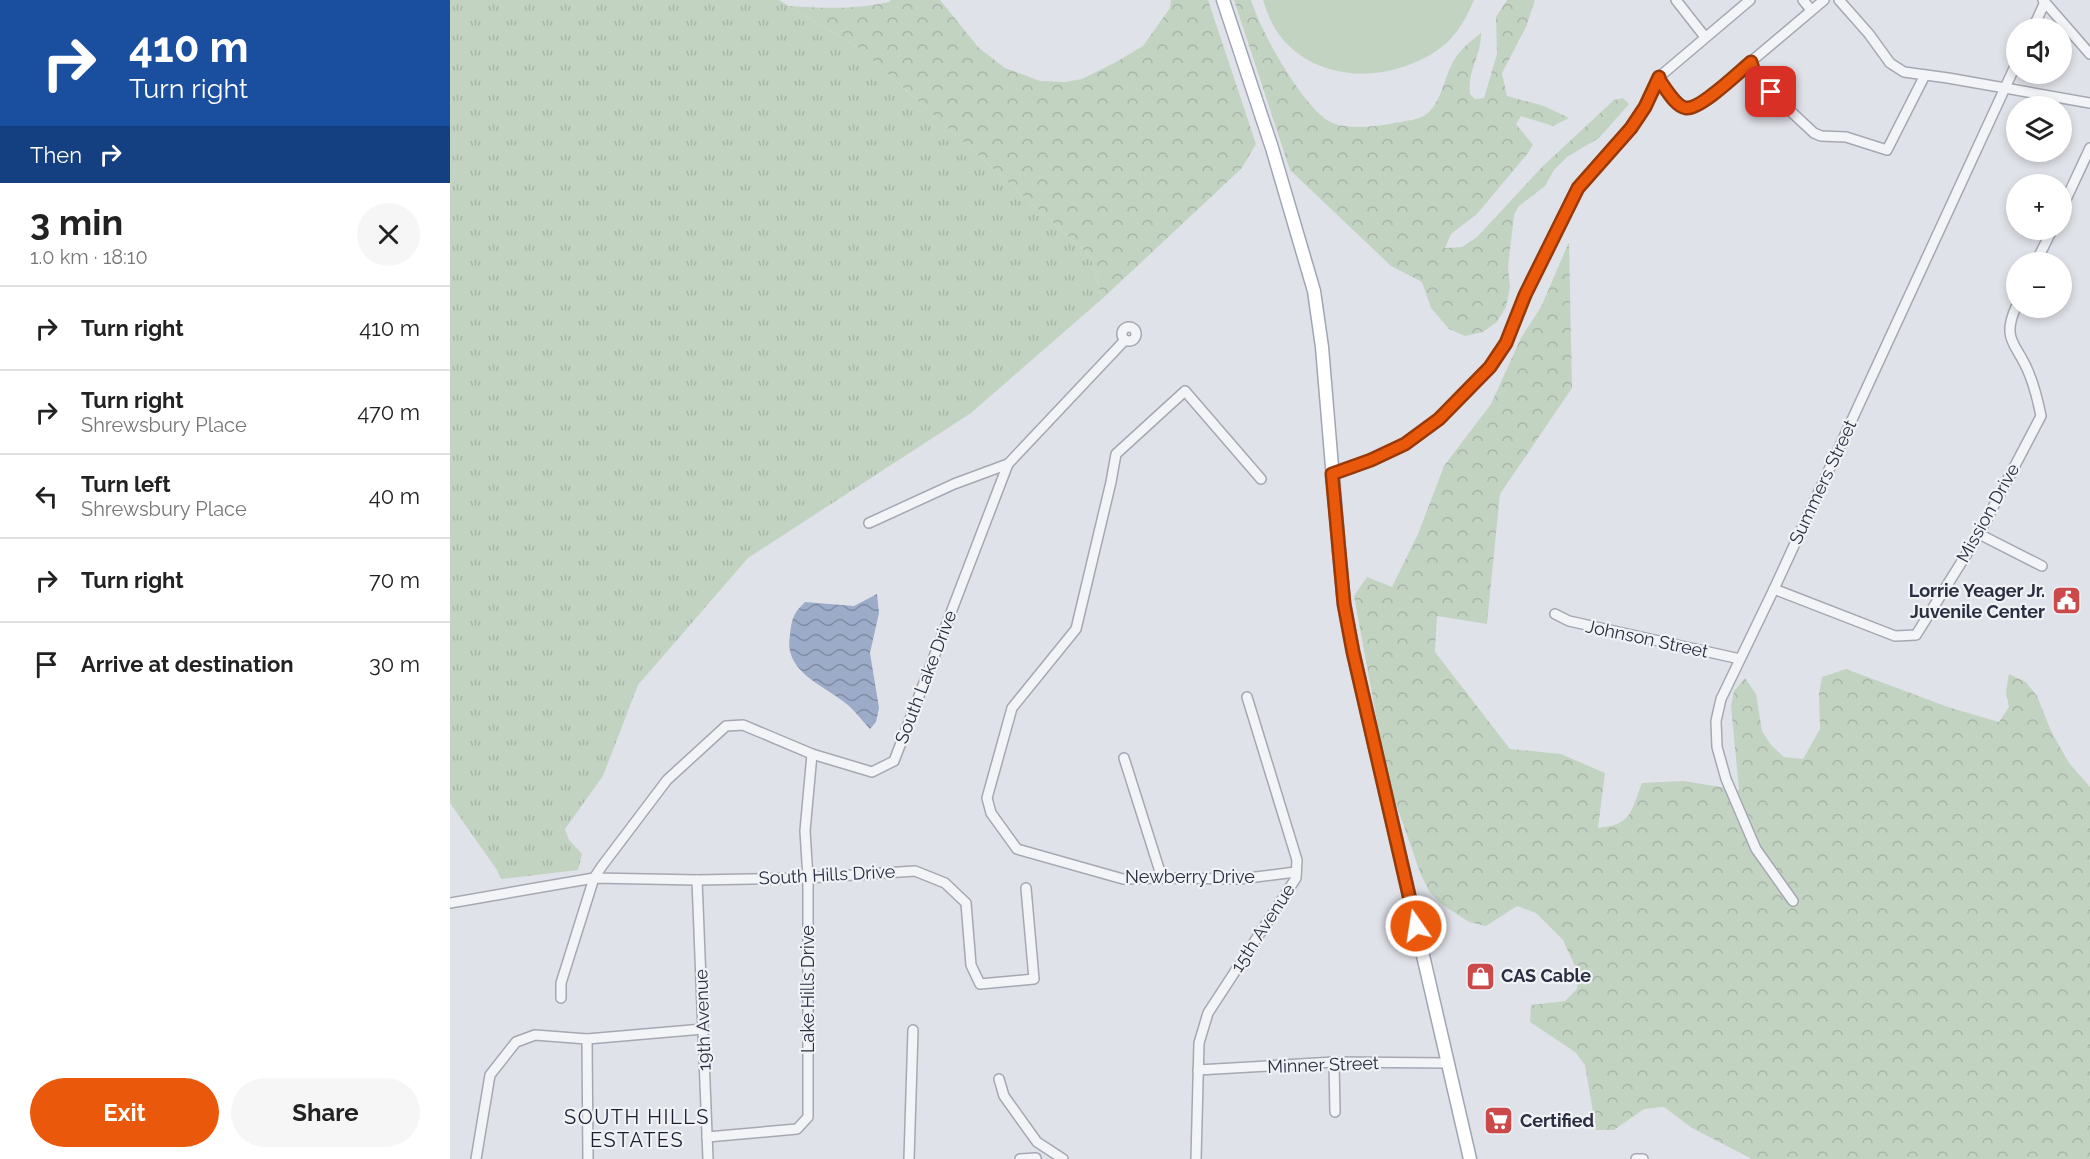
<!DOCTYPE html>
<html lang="en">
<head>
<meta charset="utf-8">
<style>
	:root { --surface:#fff; --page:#f6f6f6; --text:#222; --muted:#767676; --line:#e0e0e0; --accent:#ea580c }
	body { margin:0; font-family:Raleway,sans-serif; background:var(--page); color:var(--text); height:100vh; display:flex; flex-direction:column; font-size:22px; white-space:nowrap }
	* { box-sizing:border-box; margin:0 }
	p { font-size:20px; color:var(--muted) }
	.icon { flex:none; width:33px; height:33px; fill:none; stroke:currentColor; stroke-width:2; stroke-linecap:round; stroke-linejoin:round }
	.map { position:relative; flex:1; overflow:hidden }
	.sheet { display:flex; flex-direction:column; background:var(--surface); width:450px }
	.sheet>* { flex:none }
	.banner { background:#1a4fa0; color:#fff; overflow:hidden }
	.controls { position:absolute; left:1556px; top:18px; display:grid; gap:12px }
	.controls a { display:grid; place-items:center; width:66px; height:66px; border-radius:50%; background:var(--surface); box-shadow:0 3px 9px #0003; font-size:30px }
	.pin { position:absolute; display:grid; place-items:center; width:51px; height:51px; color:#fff; margin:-26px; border-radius:12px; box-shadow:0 3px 9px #0006 }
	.me { position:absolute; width:66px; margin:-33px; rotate:347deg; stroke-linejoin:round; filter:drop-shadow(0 0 4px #0008) }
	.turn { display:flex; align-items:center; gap:21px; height:126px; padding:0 30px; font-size:27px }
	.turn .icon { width:78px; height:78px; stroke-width:2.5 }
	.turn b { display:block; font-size:42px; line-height:51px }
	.then { display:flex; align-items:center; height:57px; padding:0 30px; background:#0003; gap:12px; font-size:22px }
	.round { display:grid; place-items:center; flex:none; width:63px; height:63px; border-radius:32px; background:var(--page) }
	.summary { display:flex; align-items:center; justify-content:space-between; height:102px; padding:0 30px }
	h1 { font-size:36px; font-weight:700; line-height:45px }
	.action { display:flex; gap:12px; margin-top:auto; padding:12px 30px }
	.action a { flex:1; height:69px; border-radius:36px; background:var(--accent); color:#fff; font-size:24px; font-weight:700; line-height:69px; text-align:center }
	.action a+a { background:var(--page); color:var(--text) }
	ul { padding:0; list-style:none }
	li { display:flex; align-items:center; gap:18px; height:84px; padding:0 30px; border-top:2px solid var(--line) }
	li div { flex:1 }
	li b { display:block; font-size:22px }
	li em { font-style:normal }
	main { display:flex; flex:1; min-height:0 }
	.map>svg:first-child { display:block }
	.grass { fill:url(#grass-tufts) }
	.forest { fill:url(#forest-crowns) }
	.pitch { fill:#c3d3c2 }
	.water { fill:url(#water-waves) }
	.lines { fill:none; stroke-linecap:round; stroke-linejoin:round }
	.minor-casing { stroke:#a5a8b3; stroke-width:12 }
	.major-casing { stroke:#a0a5b4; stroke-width:15 }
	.minor { stroke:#f3f4f7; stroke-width:9 }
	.major { stroke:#fff; stroke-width:12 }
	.route-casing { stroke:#983908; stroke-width:15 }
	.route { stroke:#ea580c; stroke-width:10 }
	.labels { text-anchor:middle; stroke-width:4.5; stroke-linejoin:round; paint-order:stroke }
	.street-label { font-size:18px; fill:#292e40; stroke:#f0f2f6 }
	.poi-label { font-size:18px; font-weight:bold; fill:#292e40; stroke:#f0f2f6; text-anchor:start }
	.neighbourhood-label { font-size:20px; letter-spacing:1.5px; fill:#1b1f31; stroke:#f0f2f6 }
</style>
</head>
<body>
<main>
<section class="sheet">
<div class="banner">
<div class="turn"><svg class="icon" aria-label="right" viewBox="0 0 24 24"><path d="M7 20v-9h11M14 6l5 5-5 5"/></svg><div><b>410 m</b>Turn right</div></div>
<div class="then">Then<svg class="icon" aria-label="right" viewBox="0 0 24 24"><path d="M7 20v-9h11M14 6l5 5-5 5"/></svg></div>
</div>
<div class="summary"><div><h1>3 min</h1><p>1.0 km · 18:10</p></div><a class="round"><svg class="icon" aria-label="close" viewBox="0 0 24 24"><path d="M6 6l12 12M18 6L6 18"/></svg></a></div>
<ul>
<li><svg class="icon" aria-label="right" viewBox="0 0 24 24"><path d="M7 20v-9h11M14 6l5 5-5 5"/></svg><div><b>Turn right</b></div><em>410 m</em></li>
<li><svg class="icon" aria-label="right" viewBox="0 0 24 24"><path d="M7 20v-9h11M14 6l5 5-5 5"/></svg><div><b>Turn right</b><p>Shrewsbury Place</p></div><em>470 m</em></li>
<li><svg class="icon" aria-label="left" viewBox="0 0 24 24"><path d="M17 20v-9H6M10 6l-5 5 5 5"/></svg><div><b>Turn left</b><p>Shrewsbury Place</p></div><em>40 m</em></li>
<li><svg class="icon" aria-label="right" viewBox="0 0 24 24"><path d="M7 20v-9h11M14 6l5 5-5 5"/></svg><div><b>Turn right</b></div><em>70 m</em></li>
<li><svg class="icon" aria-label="arrive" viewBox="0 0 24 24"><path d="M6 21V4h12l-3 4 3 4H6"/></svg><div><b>Arrive at destination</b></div><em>30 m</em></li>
</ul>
<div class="action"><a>Exit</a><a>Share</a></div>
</section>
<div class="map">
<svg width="1640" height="1159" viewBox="0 0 1640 1159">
	<defs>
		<pattern id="grass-tufts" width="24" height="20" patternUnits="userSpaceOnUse" patternTransform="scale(1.5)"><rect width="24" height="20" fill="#c3d3c2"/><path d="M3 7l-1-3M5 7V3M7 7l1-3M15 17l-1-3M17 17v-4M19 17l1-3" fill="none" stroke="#a8b5a8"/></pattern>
		<pattern id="forest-crowns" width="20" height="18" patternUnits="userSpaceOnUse" patternTransform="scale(1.5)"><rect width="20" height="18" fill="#c3d3c2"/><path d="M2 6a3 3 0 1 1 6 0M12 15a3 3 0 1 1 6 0" fill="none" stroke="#a8b5a8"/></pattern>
		<pattern id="water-waves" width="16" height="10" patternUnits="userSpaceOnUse" patternTransform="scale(1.5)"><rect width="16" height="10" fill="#9cabc8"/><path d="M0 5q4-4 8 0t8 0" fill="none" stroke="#7f8ca4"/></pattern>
	</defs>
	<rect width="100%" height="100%" fill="#e0e2e9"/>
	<!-- grass -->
	<polygon class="grass" points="0,0 329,0 409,48 641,257 652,299 521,413 298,558 188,685 153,776 115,829 119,840 132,854 128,870 51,879 47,870 0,803"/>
	<!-- forest -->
	<g class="forest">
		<path d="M441,0H490L529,48L555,68L590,81L615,82L632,79L666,62L693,46L720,8L721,0H758L806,144L791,169L652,299L641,257L409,48L339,6C375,8 403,10 439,2Z"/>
		<path d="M784,0H801C811,32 849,100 877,120C891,130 923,127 940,124C951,121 970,121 979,112C992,99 994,78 1003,62C1009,50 1021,41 1031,33C1032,54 1017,71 1020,94L1025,99L1034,98L1047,54L1046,17L1057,0H1085L1076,27L1052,73L1057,96L1094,106L1119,118L1103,126L1071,116L1066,124L1083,145L1078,153L1027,214L1001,234L995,248L1012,247L1027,237L1093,166L1164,100L1173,98L1179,104L1149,138L1117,157L1104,170L1095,186L1068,207L1064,215L1058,267L1060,287L1056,307L1047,322L1033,332L1015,336L999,329L981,308L972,282L941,266L840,170Z"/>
		<path d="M1119,242L1122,388L1050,494L1037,624L987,616L985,652L1060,749L1111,754L1155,773L1148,828C1182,825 1181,811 1192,783L1234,781L1289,790L1281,706L1284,691L1295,678L1306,694L1312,731L1321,745L1334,757L1353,759L1370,729L1369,694L1372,677L1396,669L1498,707L1549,722L1559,707L1556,691L1559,674L1576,682L1587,696L1601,731L1619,763L1640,787V1159H1302L1242,1128L1214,1107L1194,1109L1164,1130H1146L1135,1065L1125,1052L1080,1022L1081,1005L1115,1001L1127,989V971L1113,940L1086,913L1067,906L1036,926L1019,922L990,903L979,891L971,875L938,781L904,596L917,577L942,587L968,534L994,466L1041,404L1071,338L1091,307Z"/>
	</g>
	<!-- pitch -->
	<path class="pitch" d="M813,0H1024C1018,13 1013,25 1003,36C991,51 971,61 953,67C908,82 853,72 826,30C820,21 816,9 813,0Z"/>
	<!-- water -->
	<path class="water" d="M427,594L429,613L420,653L429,708L426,722L420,729C413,722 406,712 398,705C374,685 333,672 340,635C342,618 343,614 355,602L404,606Z"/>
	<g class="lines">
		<defs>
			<g id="minor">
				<polyline points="1226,0 1255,37"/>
				<polyline points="1353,0 1361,10"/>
				<polyline points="1389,0 1419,34 1440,63 1454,72 1498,78 1640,103"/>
				<polyline points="1593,0 1640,54"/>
				<polyline points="1583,28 1595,2"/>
				<polyline points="1301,62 1306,79 1364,133 1371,136 1396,137 1437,150 1475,75"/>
				<polyline points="1209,77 1210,81 1231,106 1236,108 1252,103 1374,0"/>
				<polyline points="1611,210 1640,148"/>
				<polyline points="1586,262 1602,230"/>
				<circle cx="679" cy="334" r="7"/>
				<polyline points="882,474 921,460 955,444 989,419 1040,367 1056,343 1068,312 1128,188 1181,127 1195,107 1209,77 1300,0"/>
				<polyline points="811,479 735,391 666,454 661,482 626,629 562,708 537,798 541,813 567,849 673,879 712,878 789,879 846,872"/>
				<polyline points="419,523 504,484 558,464"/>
				<polyline points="1529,534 1592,566"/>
				<path d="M1324,589L1445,636L1466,635L1529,534L1591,416C1588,401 1584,385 1578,371C1567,344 1551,340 1566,307"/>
				<polyline points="1105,614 1119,621 1290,659"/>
				<polyline points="674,758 712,878"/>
				<polyline points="247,880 258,1159"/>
				<polyline points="1343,901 1306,849 1276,779 1267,747 1266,721 1271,699 1324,589 1566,64"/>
				<polyline points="0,903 144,878 247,880 358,878 465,871 495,883 516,903 521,965 530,984 584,979 576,888"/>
				<polyline points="111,998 111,983 144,878 152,866 217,780 276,726 293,725 362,754 422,772 444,761 558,464 675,340"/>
				<polyline points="137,1039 138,1159"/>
				<polyline points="884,1062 885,1112"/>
				<polyline points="748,1070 884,1062 997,1063"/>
				<polyline points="549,1079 554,1096 587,1142 613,1159"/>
				<polyline points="257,1137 347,1129 358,1117 358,878 355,831 362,754"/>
				<polyline points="26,1159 40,1075 66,1042 85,1035 137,1039 253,1029"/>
				<polyline points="459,1159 463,1030"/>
				<polyline points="570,1159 586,1158"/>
				<polyline points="746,1159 749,1043 758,1013 846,878 847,860 797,697"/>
				<polyline points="1186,1159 1193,1159"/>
			</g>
			<polyline id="major" points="773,0 822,148 864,291 872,347 889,551 894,604 903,652 1020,1159"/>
		</defs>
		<!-- minor casing -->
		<use href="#minor" class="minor-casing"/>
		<!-- major casing -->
		<use href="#major" class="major-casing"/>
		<!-- minor -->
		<use href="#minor" class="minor"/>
		<!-- major -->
		<use href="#major" class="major"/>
	</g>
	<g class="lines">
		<defs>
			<path id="route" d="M966,926L903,652L894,604L882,474L921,460L955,444L989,419L1040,367L1056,343L1075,295L1128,188L1181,128L1195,107L1209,77L1210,81C1216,89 1226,107 1236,108C1250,110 1289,72 1301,62L1306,79L1321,92"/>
		</defs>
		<!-- route casing -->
		<use href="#route" class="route-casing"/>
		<!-- route -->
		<use href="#route" class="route"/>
	</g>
	<!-- icons -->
	<defs>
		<symbol id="civic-square" viewBox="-11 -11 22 22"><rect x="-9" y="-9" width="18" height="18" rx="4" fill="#cb4949" stroke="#f0f2f6"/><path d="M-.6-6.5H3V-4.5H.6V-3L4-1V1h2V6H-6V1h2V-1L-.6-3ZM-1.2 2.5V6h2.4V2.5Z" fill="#fff"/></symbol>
		<symbol id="shop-square" viewBox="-11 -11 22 22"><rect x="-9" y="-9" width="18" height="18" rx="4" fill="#cb4949" stroke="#f0f2f6"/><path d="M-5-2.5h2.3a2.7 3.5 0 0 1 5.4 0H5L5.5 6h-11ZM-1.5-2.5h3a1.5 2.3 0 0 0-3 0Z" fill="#fff"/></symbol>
		<symbol id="supermarket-square" viewBox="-11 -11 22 22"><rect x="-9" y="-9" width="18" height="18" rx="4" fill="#cb4949" stroke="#f0f2f6"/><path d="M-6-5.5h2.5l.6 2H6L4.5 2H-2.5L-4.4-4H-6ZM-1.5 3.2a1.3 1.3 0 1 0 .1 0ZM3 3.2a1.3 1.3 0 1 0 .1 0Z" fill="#fff"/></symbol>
	</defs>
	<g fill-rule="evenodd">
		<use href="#civic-square" x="1600" y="584" width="33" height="33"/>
		<use href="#shop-square" x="1014" y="960" width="33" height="33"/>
		<use href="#supermarket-square" x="1032" y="1104" width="33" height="33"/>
	</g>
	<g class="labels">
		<!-- street labels -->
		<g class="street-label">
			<text transform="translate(1373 482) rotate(-65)" y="6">Summers Street</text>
			<text transform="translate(1538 513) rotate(-61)" y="6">Mission Drive</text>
			<text transform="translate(1197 639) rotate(12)" y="6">Johnson Street</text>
			<text transform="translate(476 677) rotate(-69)" y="6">South Lake Drive</text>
			<text transform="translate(377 875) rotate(-3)" y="6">South Hills Drive</text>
			<text x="740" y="883">Newberry Drive</text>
			<text transform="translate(813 928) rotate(-57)" y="6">15th Avenue</text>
			<text transform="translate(358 989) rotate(-90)" y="6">Lake Hills Drive</text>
			<text transform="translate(253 1020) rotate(-92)" y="6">19th Avenue</text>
			<text transform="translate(873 1065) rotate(-2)" y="6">Minner Street</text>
		</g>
		<!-- poi labels -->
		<g class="poi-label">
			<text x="1595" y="597" text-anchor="end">Lorrie Yeager Jr.<tspan x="1595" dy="21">Juvenile Center</tspan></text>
			<text x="1051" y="982">CAS Cable</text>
			<text x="1070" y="1127">Certified</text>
		</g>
		<!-- neighbourhood labels -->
		<g class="neighbourhood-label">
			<text x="187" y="1124">SOUTH HILLS<tspan x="187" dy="23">ESTATES</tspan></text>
		</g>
	</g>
</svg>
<div class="controls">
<a><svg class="icon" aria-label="sound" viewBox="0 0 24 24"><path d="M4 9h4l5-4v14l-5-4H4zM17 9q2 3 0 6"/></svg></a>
<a><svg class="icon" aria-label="layers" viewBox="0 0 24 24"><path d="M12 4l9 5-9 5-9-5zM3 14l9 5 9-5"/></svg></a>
<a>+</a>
<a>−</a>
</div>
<div class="pin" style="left:1321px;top:92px;background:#d93025"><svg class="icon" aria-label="arrive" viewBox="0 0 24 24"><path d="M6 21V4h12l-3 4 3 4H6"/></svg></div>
<svg class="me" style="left:966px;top:926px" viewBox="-20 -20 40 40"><circle r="17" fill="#ea580c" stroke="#fff" stroke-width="3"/><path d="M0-11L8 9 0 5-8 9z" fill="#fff"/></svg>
</div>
</main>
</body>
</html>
